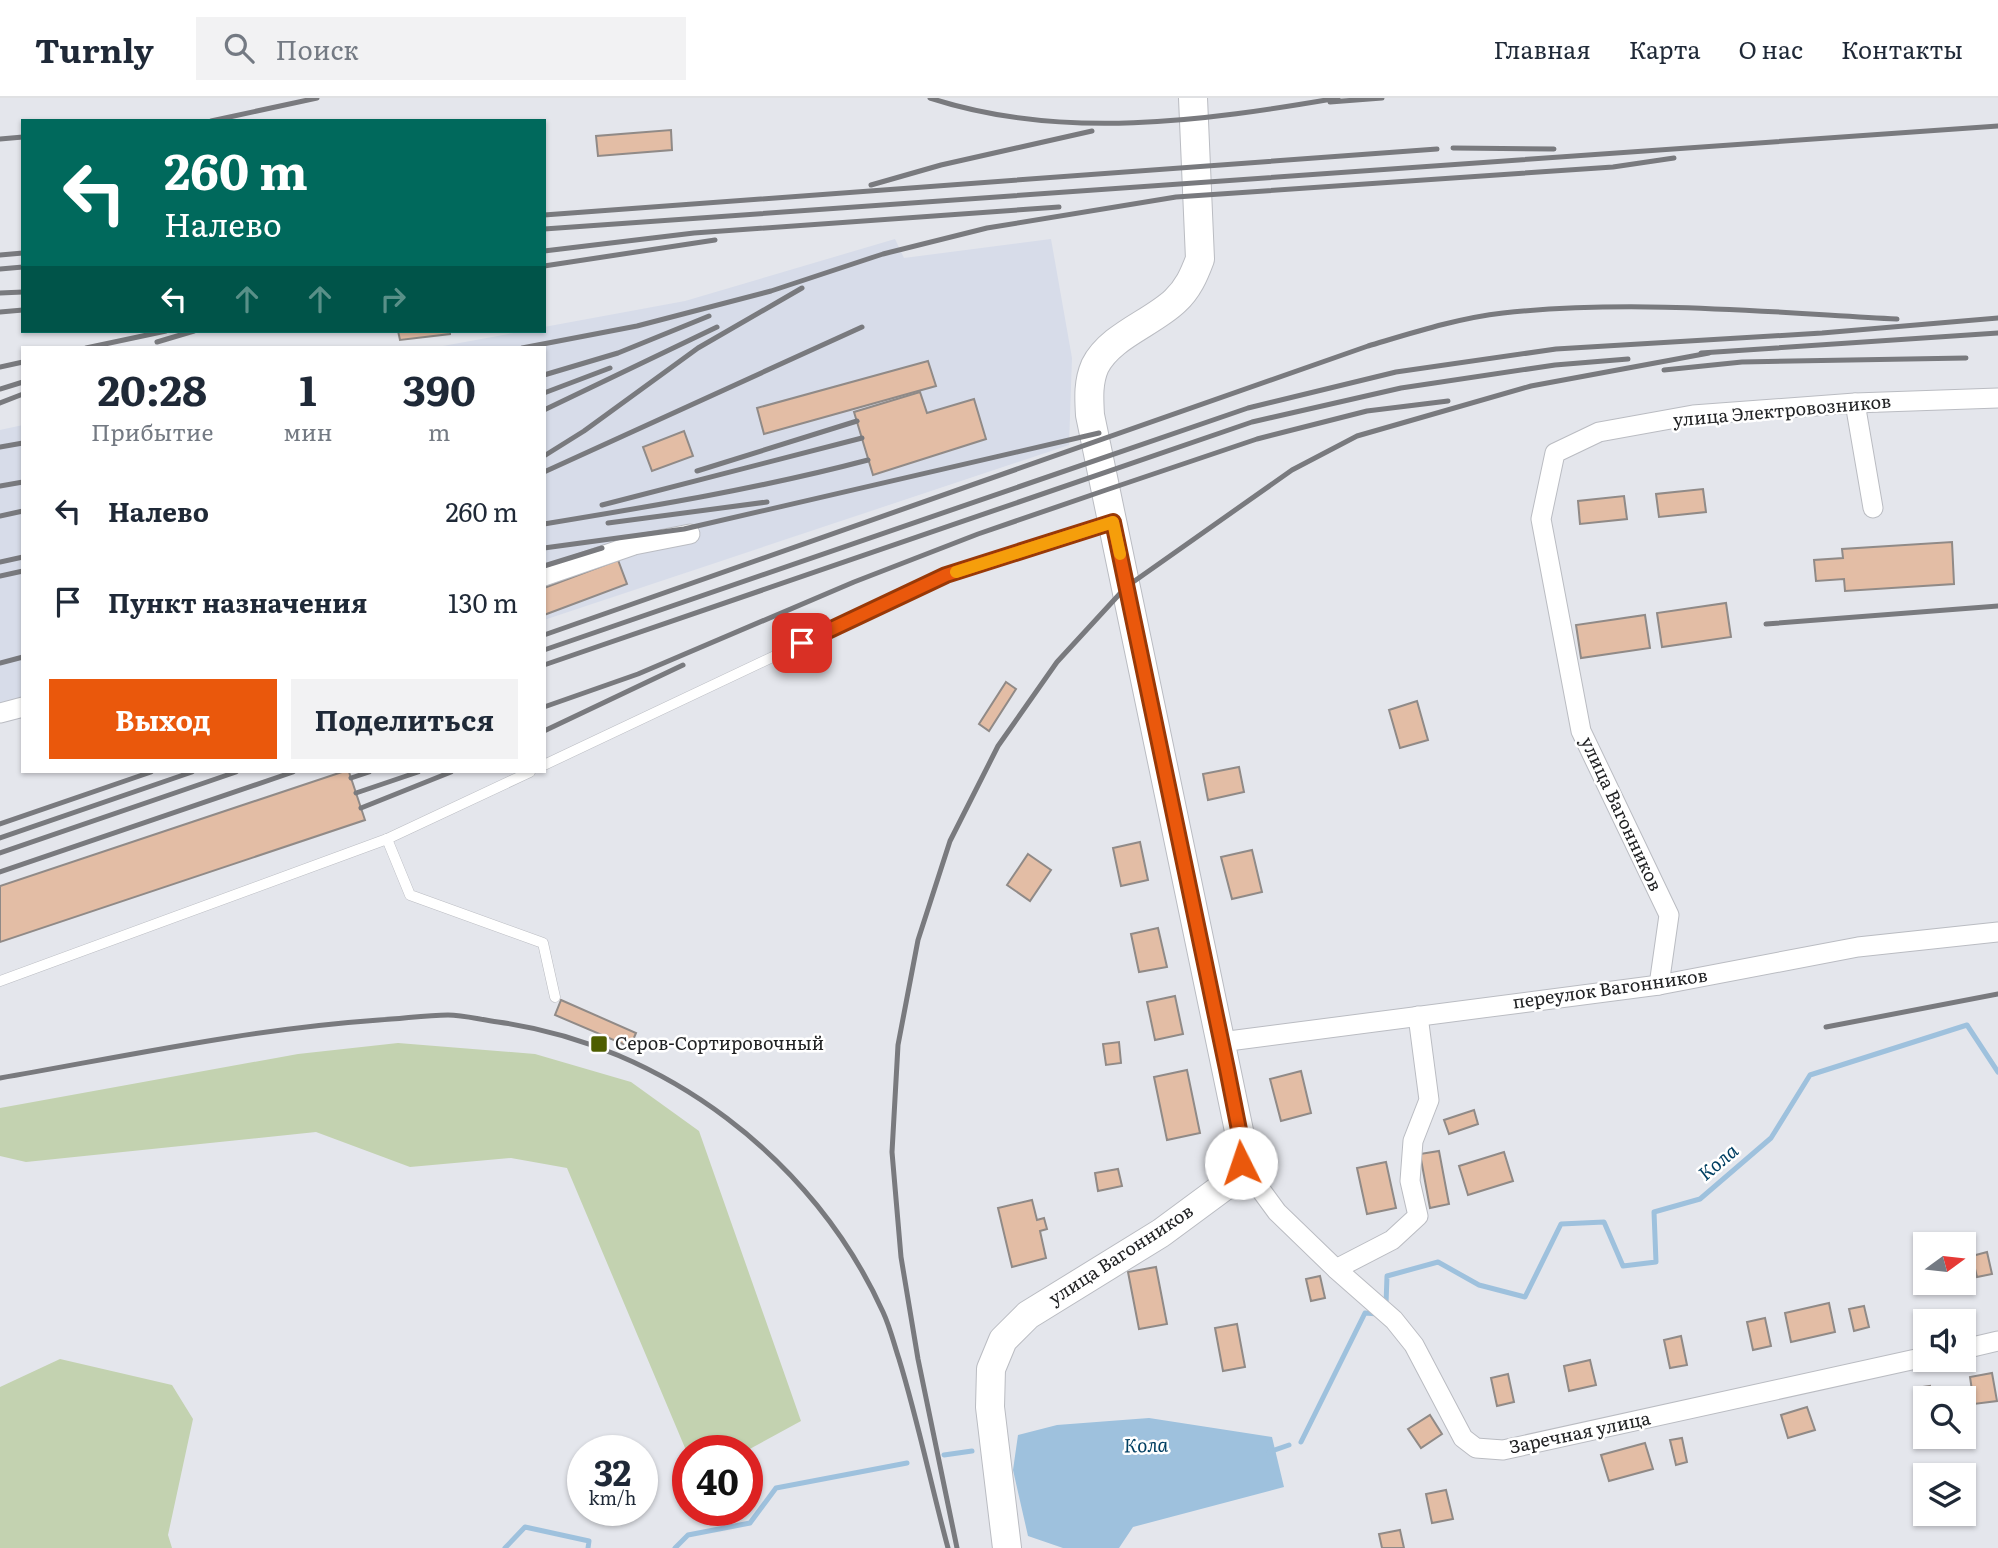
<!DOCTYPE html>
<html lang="ru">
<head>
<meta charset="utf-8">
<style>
	:root { --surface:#fff; --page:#f2f2f3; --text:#1f2937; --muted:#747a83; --line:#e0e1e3; --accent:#ea580c }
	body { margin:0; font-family:Literata,serif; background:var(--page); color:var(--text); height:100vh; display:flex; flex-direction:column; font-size:26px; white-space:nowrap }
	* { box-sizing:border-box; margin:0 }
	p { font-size:23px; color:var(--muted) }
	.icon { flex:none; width:38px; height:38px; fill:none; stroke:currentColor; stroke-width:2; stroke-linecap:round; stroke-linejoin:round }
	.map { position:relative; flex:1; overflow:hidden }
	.panel { position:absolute; left:21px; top:248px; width:525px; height:427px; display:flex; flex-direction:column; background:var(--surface); border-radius:0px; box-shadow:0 2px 5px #0004 }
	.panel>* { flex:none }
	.banner { position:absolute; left:21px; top:21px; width:525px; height:214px; border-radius:0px; box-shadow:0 2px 5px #0004; background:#00695c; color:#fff; overflow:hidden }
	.needle { width:46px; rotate:75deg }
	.tools { position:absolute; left:1913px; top:1134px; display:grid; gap:14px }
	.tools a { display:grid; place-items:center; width:63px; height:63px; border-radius:0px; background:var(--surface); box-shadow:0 2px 5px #0004; font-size:35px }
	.speed { position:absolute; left:567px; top:1337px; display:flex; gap:14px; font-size:35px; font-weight:700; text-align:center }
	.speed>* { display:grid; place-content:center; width:91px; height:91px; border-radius:50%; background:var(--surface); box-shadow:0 2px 5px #0004; line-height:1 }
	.speed small { font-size:18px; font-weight:400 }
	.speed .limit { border:10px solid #d22; background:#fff; color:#111 }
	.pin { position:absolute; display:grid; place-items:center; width:60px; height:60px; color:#fff; margin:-30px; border-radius:14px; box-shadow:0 4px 10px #0006 }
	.me { position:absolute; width:77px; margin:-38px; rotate:356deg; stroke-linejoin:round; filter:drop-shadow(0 0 5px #0008) }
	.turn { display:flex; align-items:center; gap:24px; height:147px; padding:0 28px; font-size:32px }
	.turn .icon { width:91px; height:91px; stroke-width:2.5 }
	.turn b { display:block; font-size:49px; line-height:60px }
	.lanes { display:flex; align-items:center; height:66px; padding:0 28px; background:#0003; justify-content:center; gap:35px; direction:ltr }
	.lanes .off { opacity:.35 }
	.eta { display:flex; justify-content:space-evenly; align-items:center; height:119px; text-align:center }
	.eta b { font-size:42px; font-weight:700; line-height:49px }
	.action { display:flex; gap:14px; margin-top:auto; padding:14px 28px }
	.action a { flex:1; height:80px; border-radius:0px; background:var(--accent); color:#fff; font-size:28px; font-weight:700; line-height:80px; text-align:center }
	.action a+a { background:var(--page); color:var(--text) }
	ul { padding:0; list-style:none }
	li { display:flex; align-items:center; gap:21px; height:91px; padding:0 28px }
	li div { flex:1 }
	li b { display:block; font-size:26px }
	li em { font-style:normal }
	header { display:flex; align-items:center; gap:42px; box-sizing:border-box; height:98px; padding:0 35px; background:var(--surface); border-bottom:2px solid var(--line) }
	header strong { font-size:33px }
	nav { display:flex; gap:38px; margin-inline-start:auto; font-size:24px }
	.search { width:490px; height:63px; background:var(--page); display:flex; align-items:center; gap:18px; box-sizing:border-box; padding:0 24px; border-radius:0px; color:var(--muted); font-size:26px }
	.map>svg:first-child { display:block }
	.built { fill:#d7dce9 }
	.green { fill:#c3d2b0 }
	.water { fill:#9ec1dd }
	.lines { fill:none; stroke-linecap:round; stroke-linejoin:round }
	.stream { stroke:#9ec1dd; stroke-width:5 }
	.building { fill:#e3bda5; stroke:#908a87; stroke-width:2 }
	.lane-casing { stroke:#babcc2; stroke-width:11 }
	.street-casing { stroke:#babcc2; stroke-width:21 }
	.secondary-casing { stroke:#babcc2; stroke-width:30 }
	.lane { stroke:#fff; stroke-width:10 }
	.street { stroke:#fff; stroke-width:19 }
	.secondary { stroke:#fff; stroke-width:28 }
	.rail { stroke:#797a7e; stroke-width:5 }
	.route-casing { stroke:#983908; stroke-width:18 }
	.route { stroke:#ea580c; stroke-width:12 }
	.slow { stroke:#f59e0b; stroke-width:12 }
	.poi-dot { fill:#4e5e00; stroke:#fff; stroke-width:2.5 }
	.labels { text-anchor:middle; stroke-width:5; stroke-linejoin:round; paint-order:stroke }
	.street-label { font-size:18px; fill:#212224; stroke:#fff }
	.poi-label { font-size:18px; fill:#212224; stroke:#fff; text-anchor:start }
	.water-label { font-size:19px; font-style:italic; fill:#003f62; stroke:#fff }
</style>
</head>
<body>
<header>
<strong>Turnly</strong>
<div class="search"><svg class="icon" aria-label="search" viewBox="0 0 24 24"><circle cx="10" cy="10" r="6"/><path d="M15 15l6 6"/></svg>Поиск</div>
<nav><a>Главная</a><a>Карта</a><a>О нас</a><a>Контакты</a></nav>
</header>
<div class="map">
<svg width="1998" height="1450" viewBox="0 0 1998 1450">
	<rect width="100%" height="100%" fill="#e4e6ec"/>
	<!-- built -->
	<g class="built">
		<polygon points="895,141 904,160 1051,141 1072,260 1069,347 544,522 544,250 432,250 525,233 544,233 544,229 685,203"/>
		<polygon points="23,327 23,620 0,625 0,332"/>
	</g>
	<!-- green -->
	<g class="green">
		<polygon points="398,945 535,956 631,984 699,1033 801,1323 746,1353 688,1353 688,1357 567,1070 511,1060 410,1069 316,1034 26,1064 0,1058 0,1010 298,956"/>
		<polygon points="60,1261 172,1287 193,1321 168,1437 172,1450 0,1450 0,1289"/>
	</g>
	<!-- water -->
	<polygon class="water" points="1149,1320 1272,1339 1284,1389 1133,1429 1119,1450 1063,1450 1028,1438 1013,1372 1018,1337 1057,1327"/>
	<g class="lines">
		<!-- stream -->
		<g class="stream">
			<polyline points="1386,1206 1387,1178 1438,1164 1479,1187 1525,1199 1561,1126 1604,1124 1623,1168 1656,1164 1654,1114 1700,1101 1771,1040 1810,977 1967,927 1998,974"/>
			<polyline points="1301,1344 1365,1215 1378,1216"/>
			<polyline points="1269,1354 1289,1347"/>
			<polyline points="944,1357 972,1353"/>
			<polyline points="505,1450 525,1429 589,1443 588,1450"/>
			<polyline points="675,1450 688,1437 750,1425 776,1390 907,1365"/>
		</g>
	</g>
	<!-- building -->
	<g class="building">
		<polygon points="671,32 672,52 598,58 596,38"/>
		<polygon points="398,233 450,233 450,236 400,242"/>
		<polygon points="928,263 936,288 764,336 757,310"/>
		<polygon points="920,294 927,315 974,301 986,341 873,377 854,314"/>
		<polygon points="684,333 693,358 652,373 643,349"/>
		<polygon points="1703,391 1706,414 1659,419 1656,396"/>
		<polygon points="1624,398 1627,421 1580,426 1578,403"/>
		<polygon points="1952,444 1954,486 1845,493 1844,481 1816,483 1814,462 1843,460 1842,451"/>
		<polygon points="618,462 627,486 544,517 544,490"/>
		<polygon points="1726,505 1731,539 1662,549 1657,515"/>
		<polygon points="1645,517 1650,550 1581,560 1576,527"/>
		<polygon points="1006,584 1016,591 989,633 979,626"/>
		<polygon points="1417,603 1428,642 1400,650 1389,612"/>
		<polygon points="1239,669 1244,694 1208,702 1203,676"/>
		<polygon points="342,674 349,674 365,722 0,844 0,788"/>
		<polygon points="1140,744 1148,782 1121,788 1113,750"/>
		<polygon points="1252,752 1262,794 1232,801 1221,759"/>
		<polygon points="1028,756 1051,772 1030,803 1007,787"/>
		<polygon points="1158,830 1167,869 1139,874 1131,836"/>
		<polygon points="1175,898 1183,936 1155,942 1147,904"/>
		<polygon points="561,902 636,935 630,949 555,917"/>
		<polygon points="1119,944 1121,965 1106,967 1103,946"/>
		<polygon points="1187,972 1200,1035 1167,1042 1154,979"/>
		<polygon points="1301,973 1311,1015 1281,1023 1270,981"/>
		<polygon points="1474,1012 1478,1026 1449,1036 1444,1022"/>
		<polygon points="1439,1053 1449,1106 1430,1110 1420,1056"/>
		<polygon points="1504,1054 1513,1083 1468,1097 1459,1068"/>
		<polygon points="1386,1064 1396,1110 1367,1116 1357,1070"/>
		<polygon points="1118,1071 1122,1088 1098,1093 1095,1075"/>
		<polygon points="1032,1102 1037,1122 1044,1120 1047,1131 1040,1133 1046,1160 1012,1169 998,1110"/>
		<polygon points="1987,1154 1992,1176 1977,1179 1972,1158"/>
		<polygon points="1156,1169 1167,1226 1139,1231 1128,1174"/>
		<polygon points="1320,1178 1325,1200 1311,1203 1306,1181"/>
		<polygon points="1829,1205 1835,1234 1791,1244 1785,1215"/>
		<polygon points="1864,1208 1869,1229 1854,1233 1849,1211"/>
		<polygon points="1765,1220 1771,1248 1753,1252 1747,1224"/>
		<polygon points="1237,1226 1245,1269 1223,1273 1215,1230"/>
		<polygon points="1681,1238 1687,1267 1670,1270 1664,1242"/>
		<polygon points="1590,1262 1596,1287 1569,1293 1564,1268"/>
		<polygon points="1992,1275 1997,1303 1974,1306 1970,1279"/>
		<polygon points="1508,1276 1514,1304 1497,1308 1491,1280"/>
		<polygon points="1930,1288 1931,1300 1925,1300 1925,1310 1917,1311 1915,1290"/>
		<polygon points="1807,1309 1815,1332 1788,1340 1781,1317"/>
		<polygon points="1430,1317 1442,1336 1421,1350 1408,1331"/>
		<polygon points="1682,1340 1687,1364 1676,1367 1670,1342"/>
		<polygon points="1645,1345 1653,1371 1609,1383 1601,1357"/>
		<polygon points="1446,1392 1453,1421 1432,1425 1426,1396"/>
		<polygon points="1400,1432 1404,1450 1382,1450 1379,1436"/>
	</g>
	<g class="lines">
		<defs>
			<g id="lane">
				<polyline points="544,667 946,477 1109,425"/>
				<polyline points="387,741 410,797 543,845 555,899"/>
				<polyline points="0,883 387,741 530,674"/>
			</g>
			<g id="street">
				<polyline points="1855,305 1873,410"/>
				<polyline points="544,478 634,447 690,436"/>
				<polyline points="0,615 23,609"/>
				<polyline points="1659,887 1669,817 1581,633 1541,421 1555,355 1599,334 1693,317 1855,305 1998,300"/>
				<polyline points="1221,944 1659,887 1858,849 1998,834"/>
				<polyline points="1241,1065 1277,1114 1336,1171 1394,1222 1414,1247 1463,1340 1476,1350 1503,1352 1925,1259"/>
				<polyline points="1336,1171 1392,1142 1418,1118 1410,1083 1413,1043 1429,1002 1418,918"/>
				<polyline points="1964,1251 1998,1243"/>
			</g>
			<path id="secondary" d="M1007,1450L990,1309L991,1271L1003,1242L1028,1217L1161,1135L1226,1087L1241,1065L1243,1052L1090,317C1089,300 1088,284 1095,268C1110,238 1152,225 1175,203C1188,191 1194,177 1200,161L1193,0"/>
		</defs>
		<!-- lane casing -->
		<use href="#lane" class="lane-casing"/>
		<!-- street casing -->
		<use href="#street" class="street-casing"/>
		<!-- secondary casing -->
		<use href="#secondary" class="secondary-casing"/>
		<!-- lane -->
		<use href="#lane" class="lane"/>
		<!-- street -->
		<use href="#street" class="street"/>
		<!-- secondary -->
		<use href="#secondary" class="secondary"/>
		<!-- rail -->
		<g class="rail">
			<path d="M930,0C1062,43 1204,23 1338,0"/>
			<polyline points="1330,4 1382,0"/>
			<polyline points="211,23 317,0"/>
			<polyline points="0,41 23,39"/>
			<polyline points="1453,50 1554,51"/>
			<polyline points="871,87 941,67 1092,33"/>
			<polyline points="544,117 1437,51"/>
			<polyline points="544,131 1998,28"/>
			<polyline points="544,153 694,135 1059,109"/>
			<polyline points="0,157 23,155"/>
			<polyline points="544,168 715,142"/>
			<polyline points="0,171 23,169"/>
			<polyline points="0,195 23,194"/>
			<polyline points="0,214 23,212"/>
			<polyline points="157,244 194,233"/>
			<polyline points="86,250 166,233"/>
			<polyline points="522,250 637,228 771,193 883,156 987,130 1176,99 1613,69 1674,60"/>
			<polyline points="1701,255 1998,235"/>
			<polyline points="0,269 23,264"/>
			<polyline points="1664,272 1742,264 1966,260"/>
			<polyline points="544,277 618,255 709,218"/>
			<polyline points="0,291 23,284"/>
			<polyline points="544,295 610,270"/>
			<polyline points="0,305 23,296"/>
			<polyline points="544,312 717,229"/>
			<polyline points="0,349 23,345"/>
			<polyline points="544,358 584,333 698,250 802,190"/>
			<polyline points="697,373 857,323"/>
			<polyline points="544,374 862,229"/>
			<polyline points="0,388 23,384"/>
			<polyline points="602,407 862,340"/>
			<polyline points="0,418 23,413"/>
			<polyline points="608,425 767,404"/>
			<path d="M544,426C653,408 762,390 868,362"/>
			<polyline points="544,450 684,431 1099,335"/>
			<polyline points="0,464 23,459"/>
			<polyline points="544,468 602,450"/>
			<polyline points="0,478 23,473"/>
			<polyline points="1766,526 1998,508"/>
			<path d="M544,537L1368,248C1412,235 1458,220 1503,215C1633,201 1767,214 1897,221"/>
			<polyline points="544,552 1248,310 1396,274 1556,251 1822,235 1998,220"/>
			<polyline points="0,565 23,559"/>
			<polyline points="544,567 1252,324 1401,290 1555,267 1628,261"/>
			<polyline points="544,609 638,576 854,484 978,436 1106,392 1257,341 1367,313 1448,303"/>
			<polyline points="544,633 683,567"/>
			<polyline points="351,680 369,674"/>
			<polyline points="356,695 418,674"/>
			<polyline points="361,710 451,674"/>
			<polyline points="0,726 151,674"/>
			<polyline points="0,740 192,674"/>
			<polyline points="0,755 236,674"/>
			<polyline points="0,774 293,674"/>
			<polyline points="1826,929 1998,896"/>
			<path d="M0,980C126,958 251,931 379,922C402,921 425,917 448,917C464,917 481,922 498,924C664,947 814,1061 883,1214C890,1229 894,1246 899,1261C918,1323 931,1387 948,1450"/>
			<polyline points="957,1450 918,1261 901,1159 892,1054 898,947 918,842 950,743 998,648 1057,564 1126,489 1292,372 1357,338 1531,288 1709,255"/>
		</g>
	</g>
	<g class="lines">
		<defs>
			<polyline id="route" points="802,545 946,477 1113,424 1227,971 1243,1052 1241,1065"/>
		</defs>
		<!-- route casing -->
		<use href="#route" class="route-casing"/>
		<!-- route -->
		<use href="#route" class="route"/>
		<!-- slow -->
		<polyline class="slow" points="956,474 1113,424 1120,456"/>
	</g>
	<!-- markers -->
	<rect class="poi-dot" x="590" y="937" width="18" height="18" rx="3.5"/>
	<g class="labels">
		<!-- street labels -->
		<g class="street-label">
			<text transform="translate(1782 313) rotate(-5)" y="6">улица Электровозников</text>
			<text transform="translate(1621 716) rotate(65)" y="6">улица Вагонников</text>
			<text transform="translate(1610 891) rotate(-8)" y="6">переулок Вагонников</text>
			<text transform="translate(1121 1157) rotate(-33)" y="6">улица Вагонников</text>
			<text transform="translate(1580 1335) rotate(-12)" y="6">Заречная улица</text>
		</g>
		<!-- poi labels -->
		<g class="poi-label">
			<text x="615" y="952">Серов-Сортировочный</text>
		</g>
		<!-- water labels -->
		<g class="water-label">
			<text transform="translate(1718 1064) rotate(-40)" y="7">Кола</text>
			<text transform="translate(1146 1347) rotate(-1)" y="7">Кола</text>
		</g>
	</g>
</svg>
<div class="tools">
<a><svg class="needle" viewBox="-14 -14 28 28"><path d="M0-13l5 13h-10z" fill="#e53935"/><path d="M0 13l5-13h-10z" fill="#747a83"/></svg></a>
<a><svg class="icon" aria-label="sound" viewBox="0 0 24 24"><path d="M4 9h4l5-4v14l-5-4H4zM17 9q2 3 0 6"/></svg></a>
<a><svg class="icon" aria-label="search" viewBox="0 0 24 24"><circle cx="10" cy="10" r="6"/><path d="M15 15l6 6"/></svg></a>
<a><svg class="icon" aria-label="layers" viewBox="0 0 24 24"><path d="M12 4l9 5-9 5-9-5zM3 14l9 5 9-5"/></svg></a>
</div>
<div class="speed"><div>32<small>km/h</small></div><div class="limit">40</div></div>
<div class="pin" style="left:802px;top:545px;background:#d93025"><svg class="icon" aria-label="arrive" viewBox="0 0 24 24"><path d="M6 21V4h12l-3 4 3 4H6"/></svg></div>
<svg class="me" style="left:1241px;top:1065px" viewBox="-20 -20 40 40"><circle r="19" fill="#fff"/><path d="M0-13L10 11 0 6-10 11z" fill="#ea580c"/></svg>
<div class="banner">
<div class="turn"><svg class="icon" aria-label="left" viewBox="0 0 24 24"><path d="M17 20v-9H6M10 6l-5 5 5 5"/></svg><div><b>260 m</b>Налево</div></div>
<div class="lanes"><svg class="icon" aria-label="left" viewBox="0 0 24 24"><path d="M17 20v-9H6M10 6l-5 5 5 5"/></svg><svg class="icon off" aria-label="ahead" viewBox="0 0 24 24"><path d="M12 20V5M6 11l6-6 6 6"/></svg><svg class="icon off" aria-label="ahead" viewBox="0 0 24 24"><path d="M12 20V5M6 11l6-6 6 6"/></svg><svg class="icon off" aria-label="right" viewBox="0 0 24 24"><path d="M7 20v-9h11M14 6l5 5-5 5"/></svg></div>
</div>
<section class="panel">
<div class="eta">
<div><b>20:28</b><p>Прибытие</p></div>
<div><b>1</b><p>мин</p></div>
<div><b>390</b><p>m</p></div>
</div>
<ul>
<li><svg class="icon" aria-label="left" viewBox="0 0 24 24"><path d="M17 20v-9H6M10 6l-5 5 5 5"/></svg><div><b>Налево</b></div><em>260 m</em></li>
<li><svg class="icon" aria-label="arrive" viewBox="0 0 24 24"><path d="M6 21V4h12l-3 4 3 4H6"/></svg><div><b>Пункт назначения</b></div><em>130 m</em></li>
</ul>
<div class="action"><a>Выход</a><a>Поделиться</a></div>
</section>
</div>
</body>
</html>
